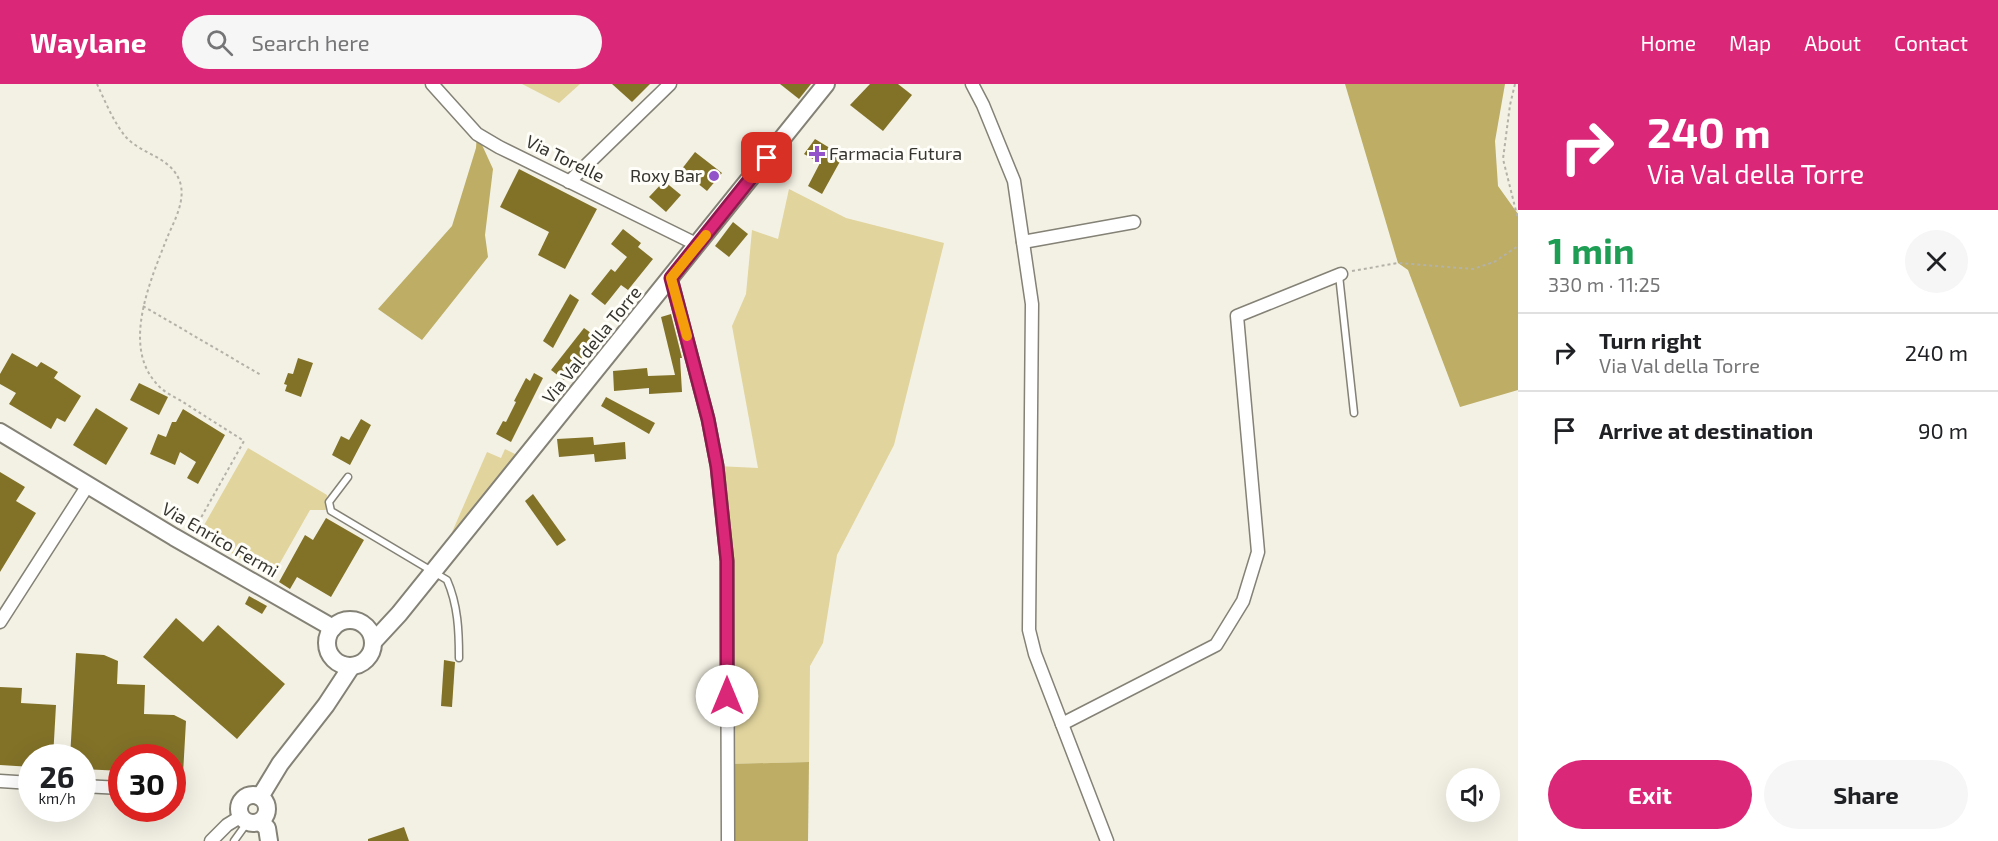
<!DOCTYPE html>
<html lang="en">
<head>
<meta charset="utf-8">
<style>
	:root { --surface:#fff; --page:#f6f6f6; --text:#202124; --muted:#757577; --line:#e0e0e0; --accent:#db2777 }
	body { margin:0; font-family:"Exo 2",sans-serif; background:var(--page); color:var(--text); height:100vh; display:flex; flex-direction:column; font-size:22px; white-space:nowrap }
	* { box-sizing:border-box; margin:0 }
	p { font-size:20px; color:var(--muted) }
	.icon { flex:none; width:33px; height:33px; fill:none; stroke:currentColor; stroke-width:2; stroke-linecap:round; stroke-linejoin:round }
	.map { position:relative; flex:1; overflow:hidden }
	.panel { display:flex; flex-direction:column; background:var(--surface); width:480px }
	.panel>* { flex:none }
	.hud { background:#db2777; color:#fff; overflow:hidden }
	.fabs { position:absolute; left:1446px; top:684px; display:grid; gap:12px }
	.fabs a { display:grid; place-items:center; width:54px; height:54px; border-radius:50%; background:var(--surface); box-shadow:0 6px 24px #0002; font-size:30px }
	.speed { position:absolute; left:18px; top:660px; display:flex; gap:12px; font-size:30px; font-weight:700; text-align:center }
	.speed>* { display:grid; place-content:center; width:78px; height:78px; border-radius:50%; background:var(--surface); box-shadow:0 6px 24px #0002; line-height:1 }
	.speed small { font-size:15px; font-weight:400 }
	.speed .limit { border:9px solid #d22; background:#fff; color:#111 }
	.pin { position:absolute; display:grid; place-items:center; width:51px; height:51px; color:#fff; margin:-26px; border-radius:12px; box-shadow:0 3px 9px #0006 }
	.me { position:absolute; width:66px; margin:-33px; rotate:0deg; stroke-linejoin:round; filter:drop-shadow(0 0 4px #0008) }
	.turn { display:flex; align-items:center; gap:21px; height:126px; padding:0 30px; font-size:27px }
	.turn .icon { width:78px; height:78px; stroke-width:2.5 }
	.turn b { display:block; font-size:42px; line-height:51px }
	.round { display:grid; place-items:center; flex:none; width:63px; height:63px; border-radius:32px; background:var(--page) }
	.summary { display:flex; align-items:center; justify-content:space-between; height:102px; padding:0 30px }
	h1 { font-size:36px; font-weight:700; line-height:45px; color:#1e9e55 }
	.cta { display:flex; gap:12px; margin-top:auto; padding:12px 30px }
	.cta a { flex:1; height:69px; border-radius:36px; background:var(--accent); color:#fff; font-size:24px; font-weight:700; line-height:69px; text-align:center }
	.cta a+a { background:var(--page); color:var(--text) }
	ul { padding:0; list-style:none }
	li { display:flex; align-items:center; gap:18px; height:78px; padding:0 30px; border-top:2px solid var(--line) }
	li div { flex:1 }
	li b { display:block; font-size:22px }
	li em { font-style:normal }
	header { display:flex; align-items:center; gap:36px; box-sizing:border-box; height:84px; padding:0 30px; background:var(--accent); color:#fff }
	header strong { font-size:28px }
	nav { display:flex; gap:33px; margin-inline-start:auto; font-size:21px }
	.search { width:420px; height:54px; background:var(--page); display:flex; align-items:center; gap:15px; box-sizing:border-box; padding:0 21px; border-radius:33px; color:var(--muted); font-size:22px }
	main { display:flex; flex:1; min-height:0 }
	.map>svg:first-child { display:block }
	.green { fill:#e1d49d }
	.forest { fill:#bdad65 }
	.building { fill:#827228 }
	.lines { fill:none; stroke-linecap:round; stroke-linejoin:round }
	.lane-casing { stroke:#848176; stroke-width:9 }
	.street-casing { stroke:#848176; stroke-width:15 }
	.secondary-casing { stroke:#848176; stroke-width:20 }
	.path { stroke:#b4b2a8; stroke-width:2; stroke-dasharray:3 3; stroke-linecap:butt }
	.lane { stroke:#fff; stroke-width:6 }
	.street { stroke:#fff; stroke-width:12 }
	.secondary { stroke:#fff; stroke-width:16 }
	.route-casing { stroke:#8e194d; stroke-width:15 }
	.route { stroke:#db2777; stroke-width:10 }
	.slow { stroke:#f59e0b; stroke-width:10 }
	.poi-dot { fill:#9454c9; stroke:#fffef9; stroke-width:2 }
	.labels { text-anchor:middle; stroke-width:6; stroke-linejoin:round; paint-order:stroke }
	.poi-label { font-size:18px; fill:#35342f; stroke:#fffef9; text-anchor:start }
	.street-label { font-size:18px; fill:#35342f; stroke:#fffef9 }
</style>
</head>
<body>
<header>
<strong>Waylane</strong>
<div class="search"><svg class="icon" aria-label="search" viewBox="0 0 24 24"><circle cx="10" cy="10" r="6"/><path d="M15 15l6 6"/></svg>Search here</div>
<nav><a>Home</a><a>Map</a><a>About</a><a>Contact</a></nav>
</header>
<main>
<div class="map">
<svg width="1518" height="757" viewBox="0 0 1518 757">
	<rect width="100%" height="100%" fill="#f3f1e4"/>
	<!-- green -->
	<g class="green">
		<polygon points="522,0 580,0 559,19"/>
		<polygon points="789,105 846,134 944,159 894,361 837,471 823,559 810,582 809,678 727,680 727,477 717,382 758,384 732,242 746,210 752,146 778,155"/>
		<polygon points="248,364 327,411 326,426 310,426 272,493 199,450"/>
		<polygon points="505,365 519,372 446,462 487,368 501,374"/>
	</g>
	<!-- forest -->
	<g class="forest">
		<polygon points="1345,0 1505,0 1495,57 1498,102 1518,130 1518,306 1460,323 1408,186 1398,179"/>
		<polygon points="477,50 493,85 485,151 488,173 422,256 378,225 452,142 476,64"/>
		<polygon points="809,678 808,757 728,757 727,680"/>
	</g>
	<!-- building -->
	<g class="building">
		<polygon points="612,0 650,0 632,18"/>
		<polygon points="780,0 811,0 799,15"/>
		<polygon points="870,0 898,0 912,11 883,47 850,21"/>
		<polygon points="815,55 843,72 822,110 808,102 820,79 804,70"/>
		<polygon points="695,68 722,89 707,107 681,86"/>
		<polygon points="519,85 597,125 565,185 538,171 549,148 500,123"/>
		<polygon points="664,97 681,111 666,128 649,113"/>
		<polygon points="733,138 748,150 729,173 715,162"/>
		<polygon points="623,145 641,159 638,163 653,175 628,206 621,201 605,221 591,210 611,185 615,188 627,173 611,160"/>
		<polygon points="570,210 579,216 553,264 543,257"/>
		<polygon points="671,230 682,274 680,274 682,308 649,310 649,304 614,307 613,287 647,284 648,292 675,291 661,233"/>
		<polygon points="584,244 598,254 564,296 551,286"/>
		<polygon points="12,269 37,283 41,278 58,288 54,294 81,312 65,338 57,334 51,345 9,320 16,309 0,300 0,290"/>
		<polygon points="298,274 313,279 301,313 285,307 287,301 284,300 288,289 293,290"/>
		<polygon points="534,289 543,294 511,358 496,350 503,337 506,338 516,318 514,317 526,294 530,297"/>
		<polygon points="139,299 168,313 159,331 130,316"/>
		<polygon points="606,313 655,339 649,350 601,322"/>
		<polygon points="96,324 128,344 106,381 73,361"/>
		<polygon points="183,325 225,351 198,400 187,394 196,378 180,368 175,381 150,370 158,350 166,353 172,338 176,338"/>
		<polygon points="361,335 371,341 350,381 332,371 341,352 349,356"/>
		<polygon points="593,353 594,361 625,358 626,375 595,378 594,370 559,373 557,355"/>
		<polygon points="0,388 25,403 16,417 36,429 0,488"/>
		<polygon points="533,410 566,456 557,462 525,417"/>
		<polygon points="326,434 364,456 331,513 297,493 290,505 279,498 305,451 313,456"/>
		<polygon points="249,512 267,522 262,530 245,520"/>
		<polygon points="176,534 203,558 218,541 285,600 237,655 143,573"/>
		<polygon points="76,569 104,571 118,577 117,600 145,601 144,630 174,631 186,637 183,690 172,690 172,674 122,674 122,687 82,685 82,674 70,674"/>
		<polygon points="444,576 455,578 452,623 441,622"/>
		<polygon points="0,603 22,604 21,619 56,621 53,674 32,674 32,683 0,681"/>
		<polygon points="404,743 409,757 368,757 368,755"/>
	</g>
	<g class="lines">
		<defs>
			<g id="lane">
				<polyline points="1339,191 1354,329"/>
				<path d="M348,393L329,418L331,427L447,496C458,521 459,547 459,574"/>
				<polyline points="234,757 247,739"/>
			</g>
			<g id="street">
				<polyline points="432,0 477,50 499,63 698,161"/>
				<polyline points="972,0 983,21 1014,97 1032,220 1029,546 1035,570 1107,757"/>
				<polyline points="569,98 670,0"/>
				<polyline points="1023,158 1134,138"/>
				<polyline points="671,194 708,335 717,382 727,477 728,757"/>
				<polyline points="0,538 88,401"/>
				<polyline points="1062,640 1216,561 1243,517 1258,468 1237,232 1341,190"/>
				<polyline points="0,697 32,699"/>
				<polyline points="82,702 122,704"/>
				<polyline points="211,757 227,741 240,733"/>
			</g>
			<g id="secondary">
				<polyline points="0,348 174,453 333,544"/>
				<circle cx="350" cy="559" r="23"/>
				<polyline points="374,557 399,530 826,0"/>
				<circle cx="253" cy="725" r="14"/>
				<polyline points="260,713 280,680 326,621 351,583"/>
				<polyline points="260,738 267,744 269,757"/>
			</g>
		</defs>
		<!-- lane casing -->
		<use href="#lane" class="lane-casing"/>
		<!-- street casing -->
		<use href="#street" class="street-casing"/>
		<!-- secondary casing -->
		<use href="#secondary" class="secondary-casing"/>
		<!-- path -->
		<g class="path">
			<path d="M97,0C105,17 113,37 125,52C141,71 171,72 180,98C186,117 174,137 167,154C151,195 121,262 157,300C163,308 175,313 183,318C203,331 224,344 244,357L193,448"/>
			<polyline points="1515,0 1510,21 1503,75 1518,135"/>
			<polyline points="1352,187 1398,179 1473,185 1494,178 1518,162"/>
			<polyline points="143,222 261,291"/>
		</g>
		<!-- lane -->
		<use href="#lane" class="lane"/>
		<!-- street -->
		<use href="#street" class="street"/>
		<!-- secondary -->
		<use href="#secondary" class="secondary"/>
	</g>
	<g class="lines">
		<defs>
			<polyline id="route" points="727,612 727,477 717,382 708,335 671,194 767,74"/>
		</defs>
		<!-- route casing -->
		<use href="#route" class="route-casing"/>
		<!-- route -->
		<use href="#route" class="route"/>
		<!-- slow -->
		<polyline class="slow" points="687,252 671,194 706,151"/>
	</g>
	<!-- markers -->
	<g class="poi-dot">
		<path d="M814 61h6v6h6v6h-6v6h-6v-6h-6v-6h6z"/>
		<circle cx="714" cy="92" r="6"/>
	</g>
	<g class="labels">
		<!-- poi labels -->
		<g class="poi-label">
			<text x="829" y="76">Farmacia Futura</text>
			<text x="702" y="98" text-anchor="end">Roxy Bar</text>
		</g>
		<!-- street labels -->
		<g class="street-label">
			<text transform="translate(565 75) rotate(26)" y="6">Via Torelle</text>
			<text transform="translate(592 261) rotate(-51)" y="6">Via Val della Torre</text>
			<text transform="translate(220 456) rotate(30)" y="6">Via Enrico Fermi</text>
		</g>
	</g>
</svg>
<div class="fabs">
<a><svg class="icon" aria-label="sound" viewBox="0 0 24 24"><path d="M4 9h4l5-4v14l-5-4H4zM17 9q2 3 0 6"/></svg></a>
</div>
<div class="speed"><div>26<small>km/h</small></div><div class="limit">30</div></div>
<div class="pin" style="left:767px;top:74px;background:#d93025"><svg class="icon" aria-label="arrive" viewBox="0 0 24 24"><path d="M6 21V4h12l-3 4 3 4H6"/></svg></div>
<svg class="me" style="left:727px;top:612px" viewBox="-20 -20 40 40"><circle r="19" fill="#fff"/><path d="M0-13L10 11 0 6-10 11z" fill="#db2777"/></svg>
</div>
<section class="panel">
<div class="hud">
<div class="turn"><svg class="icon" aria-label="right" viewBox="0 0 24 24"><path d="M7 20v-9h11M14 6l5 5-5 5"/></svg><div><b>240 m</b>Via Val della Torre</div></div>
</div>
<div class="summary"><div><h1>1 min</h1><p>330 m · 11:25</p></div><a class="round"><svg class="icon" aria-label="close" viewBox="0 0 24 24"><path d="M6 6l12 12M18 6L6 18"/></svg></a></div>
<ul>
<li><svg class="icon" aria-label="right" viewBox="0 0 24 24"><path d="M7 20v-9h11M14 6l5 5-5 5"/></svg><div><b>Turn right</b><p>Via Val della Torre</p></div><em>240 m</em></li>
<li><svg class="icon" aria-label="arrive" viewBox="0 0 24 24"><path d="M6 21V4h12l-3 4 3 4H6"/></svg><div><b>Arrive at destination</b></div><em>90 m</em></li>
</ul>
<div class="cta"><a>Exit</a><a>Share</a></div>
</section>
</main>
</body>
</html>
